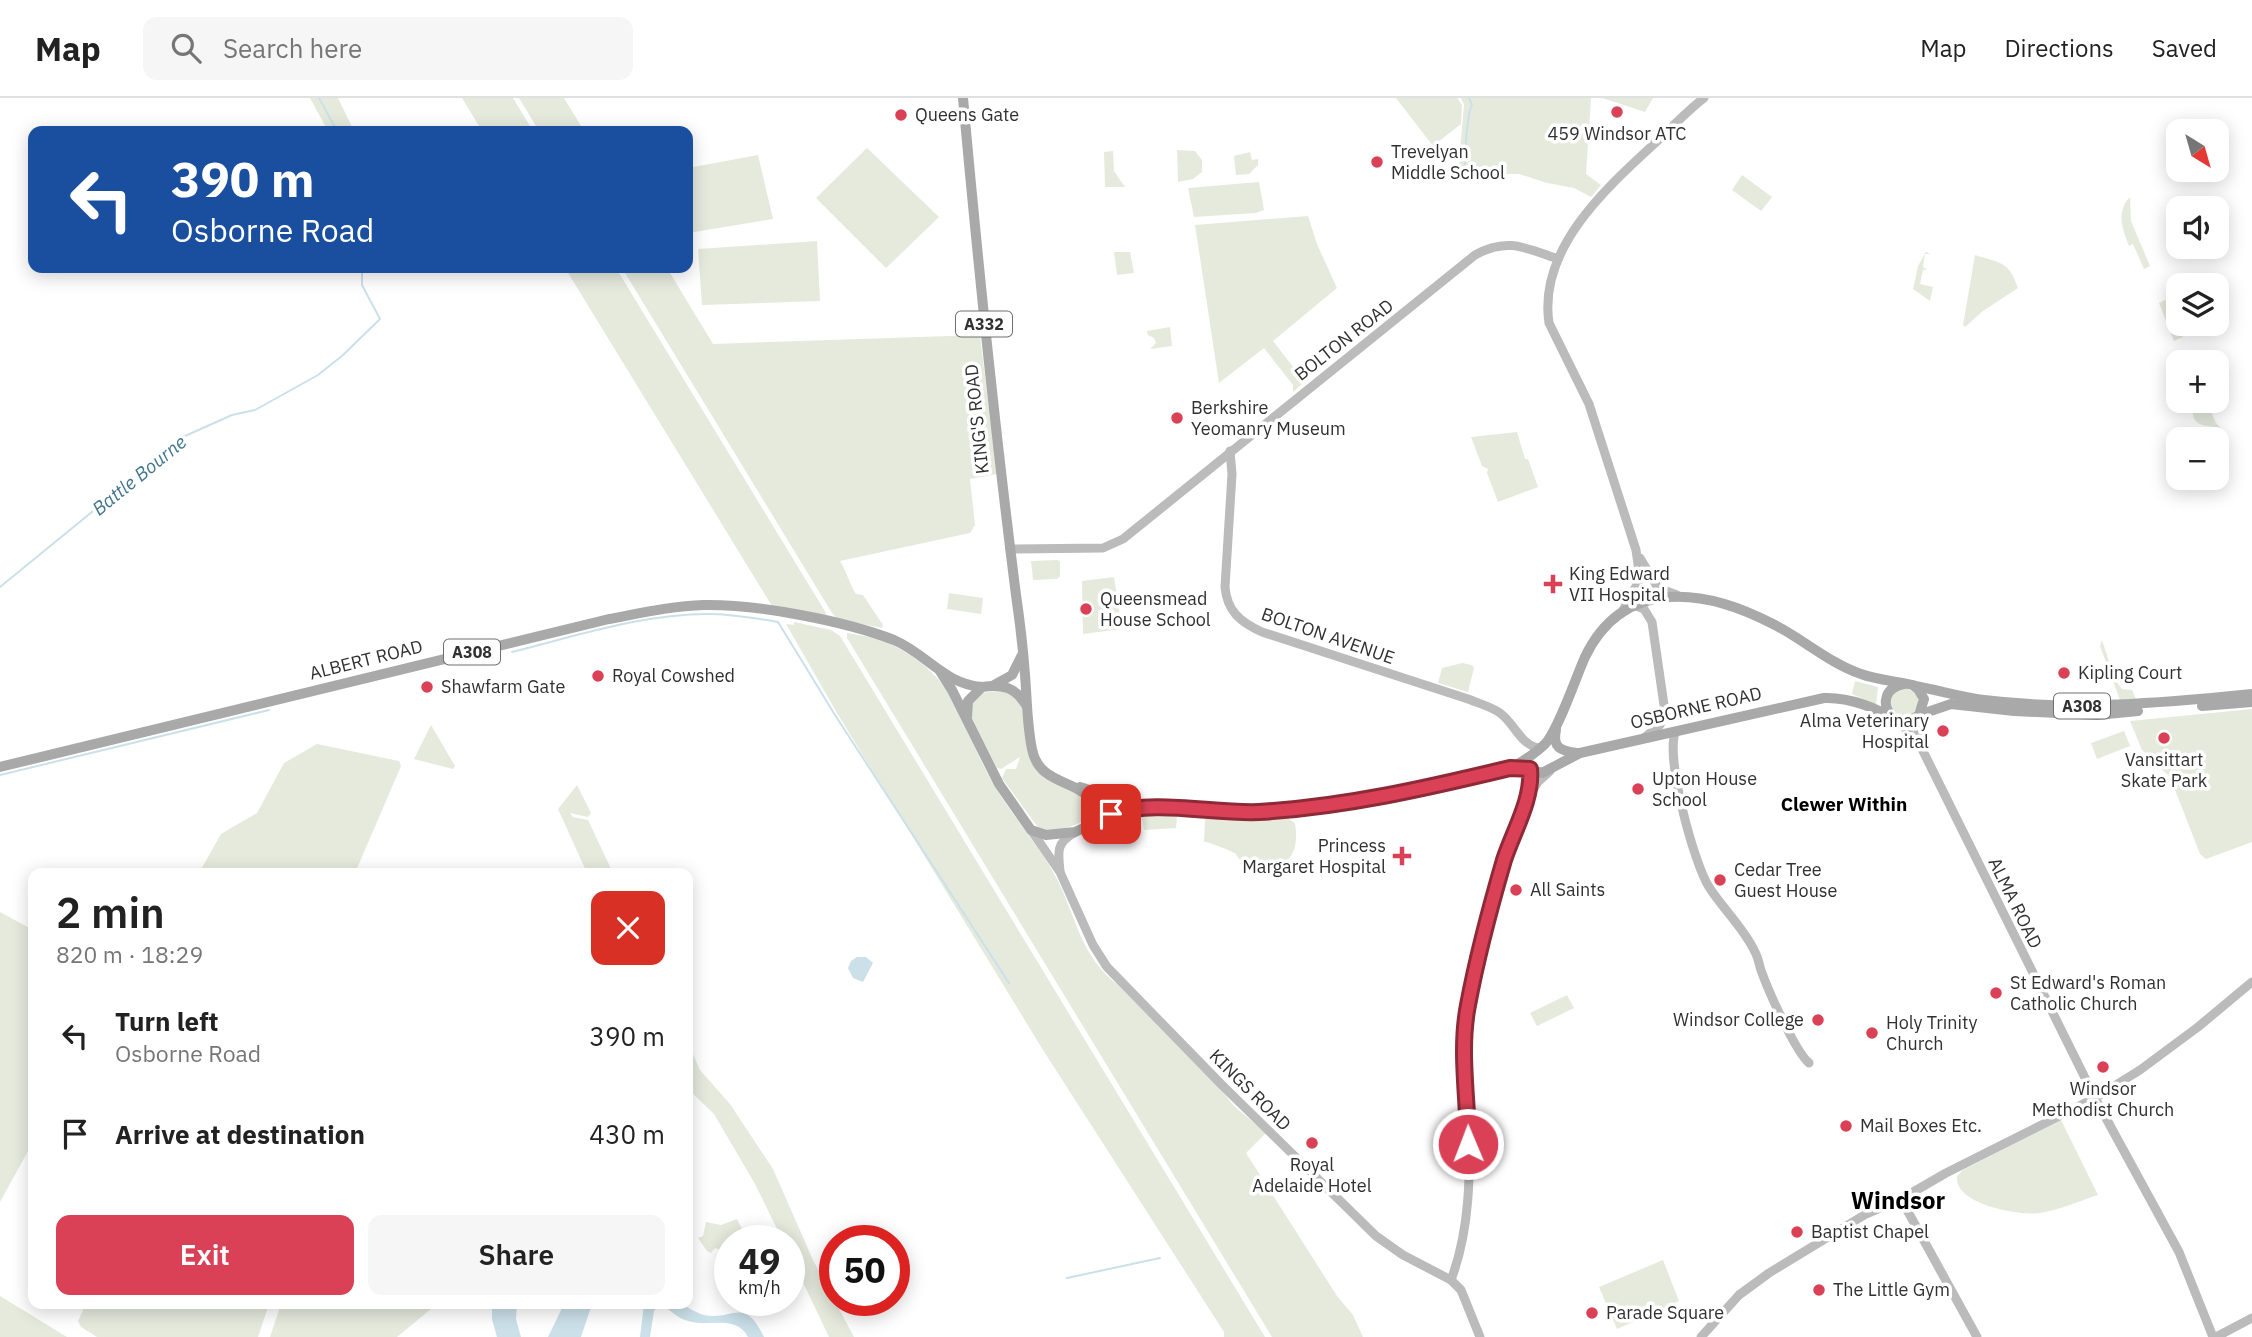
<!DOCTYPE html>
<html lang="en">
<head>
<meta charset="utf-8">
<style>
	:root { --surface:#fff; --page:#f6f6f6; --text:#222; --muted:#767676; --line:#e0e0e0; --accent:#da4156 }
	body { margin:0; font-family:"IBM Plex Sans",sans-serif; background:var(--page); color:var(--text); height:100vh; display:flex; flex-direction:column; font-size:26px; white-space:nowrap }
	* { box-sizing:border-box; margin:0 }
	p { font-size:23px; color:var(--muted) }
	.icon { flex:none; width:38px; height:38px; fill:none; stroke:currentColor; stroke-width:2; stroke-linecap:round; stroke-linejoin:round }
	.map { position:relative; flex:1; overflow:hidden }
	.sheet { position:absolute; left:28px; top:770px; width:665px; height:441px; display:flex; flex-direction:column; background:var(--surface); border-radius:14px; box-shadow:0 4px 18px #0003 }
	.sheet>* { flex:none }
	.top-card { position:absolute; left:28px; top:28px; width:665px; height:147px; border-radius:14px; box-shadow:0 4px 18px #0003; background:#1a4fa0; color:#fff; overflow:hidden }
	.needle { width:46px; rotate:143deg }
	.buttons { position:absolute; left:2166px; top:21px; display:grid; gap:14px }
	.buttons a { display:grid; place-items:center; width:63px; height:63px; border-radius:14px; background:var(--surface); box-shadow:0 4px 18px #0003; font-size:35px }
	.speed { position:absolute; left:714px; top:1127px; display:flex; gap:14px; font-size:35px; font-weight:700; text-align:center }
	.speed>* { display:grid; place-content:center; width:91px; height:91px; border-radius:50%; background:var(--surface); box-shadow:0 4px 18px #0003; line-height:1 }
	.speed small { font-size:18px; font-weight:400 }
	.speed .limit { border:10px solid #d22; background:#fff; color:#111 }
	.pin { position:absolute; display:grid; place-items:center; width:60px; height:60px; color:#fff; margin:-30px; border-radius:14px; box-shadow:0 4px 10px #0006 }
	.me { position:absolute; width:77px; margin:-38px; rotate:359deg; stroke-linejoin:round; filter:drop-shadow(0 0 5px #0008) }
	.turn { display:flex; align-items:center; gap:24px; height:147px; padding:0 28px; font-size:32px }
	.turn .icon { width:91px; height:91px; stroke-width:2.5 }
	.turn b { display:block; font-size:49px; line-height:60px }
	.round { display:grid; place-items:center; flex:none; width:74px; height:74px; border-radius:14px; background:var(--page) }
	.overview { display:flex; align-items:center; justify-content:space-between; height:119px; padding:0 28px }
	h1 { font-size:42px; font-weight:600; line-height:52px }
	.primary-button { display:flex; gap:14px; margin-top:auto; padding:14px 28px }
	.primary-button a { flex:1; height:80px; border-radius:14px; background:var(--accent); color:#fff; font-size:28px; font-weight:600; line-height:80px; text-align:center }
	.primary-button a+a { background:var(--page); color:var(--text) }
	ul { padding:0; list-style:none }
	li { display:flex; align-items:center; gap:21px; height:98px; padding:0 28px }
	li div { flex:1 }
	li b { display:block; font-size:26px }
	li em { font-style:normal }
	header { display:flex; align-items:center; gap:42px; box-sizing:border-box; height:98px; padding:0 35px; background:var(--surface); border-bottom:2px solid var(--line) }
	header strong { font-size:33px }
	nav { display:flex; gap:38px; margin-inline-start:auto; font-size:24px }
	.search { width:490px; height:63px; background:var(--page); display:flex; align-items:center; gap:18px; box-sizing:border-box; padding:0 24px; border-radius:14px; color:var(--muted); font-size:26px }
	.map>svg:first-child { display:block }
	.green { fill:#e5eadd }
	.water { fill:#cbe0e9 }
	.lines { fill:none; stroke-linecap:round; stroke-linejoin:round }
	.stream { stroke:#cbe0e9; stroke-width:2 }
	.secondary { stroke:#bbb; stroke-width:9 }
	.primary { stroke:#a9a9a9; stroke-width:10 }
	.route-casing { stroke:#8e2a38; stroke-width:18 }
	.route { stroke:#da4156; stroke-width:12 }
	.poi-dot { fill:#da4156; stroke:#fff; stroke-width:2.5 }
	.labels { text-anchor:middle; stroke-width:7; stroke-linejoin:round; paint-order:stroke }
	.shield { fill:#fff; stroke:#6f6f6f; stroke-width:2 }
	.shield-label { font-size:16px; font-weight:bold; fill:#313131 }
	.poi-label { font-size:18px; fill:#313131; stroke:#fff; text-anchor:start }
	.street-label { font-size:18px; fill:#313131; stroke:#fff }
	.water-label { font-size:19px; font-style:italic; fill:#43768e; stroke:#fff }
	.neighbourhood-label { font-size:19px; font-weight:bold; fill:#000; stroke:#fff }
	.district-label { font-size:24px; font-weight:bold; fill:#000; stroke:#fff }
</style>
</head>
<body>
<header>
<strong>Map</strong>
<div class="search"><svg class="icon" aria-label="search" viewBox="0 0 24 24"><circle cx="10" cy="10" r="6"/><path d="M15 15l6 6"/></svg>Search here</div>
<nav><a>Map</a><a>Directions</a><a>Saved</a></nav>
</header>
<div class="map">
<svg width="2252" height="1239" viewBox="0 0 2252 1239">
	<rect width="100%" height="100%" fill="#fff"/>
	<!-- green -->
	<g class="green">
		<polygon points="310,0 338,0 354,33 328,33"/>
		<polygon points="462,0 513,0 533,33 482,33"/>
		<polygon points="519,0 564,0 584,33 539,33"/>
		<polygon points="1396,0 1457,0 1462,7 1461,26 1433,48"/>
		<polygon points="1461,0 1591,0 1586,76 1601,87 1591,99 1574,90 1547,85 1519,76 1458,76 1464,7"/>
		<polygon points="1602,0 1653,0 1645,14"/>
		<polygon points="867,50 939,119 886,170 816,100"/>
		<polygon points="1177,52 1195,53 1202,62 1202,74 1193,81 1178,84"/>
		<polygon points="1113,53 1114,73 1125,89 1105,89 1104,54"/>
		<polygon points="1250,54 1252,62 1258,61 1258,67 1249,76 1236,77 1234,58"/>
		<polygon points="758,57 773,121 688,135 688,70"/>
		<polygon points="1742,77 1772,99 1761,113 1732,92"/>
		<polygon points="1259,84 1264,112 1256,115 1194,119 1188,90"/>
		<path d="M2130,99L2131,123L2150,168L2144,171L2133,146L2129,148C2122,130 2116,114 2130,99Z"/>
		<polygon points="1308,118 1317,146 1337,190 1273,243 1301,279 1308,281 1293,294 1293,287 1264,250 1219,285 1195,127"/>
		<polygon points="817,143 820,203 702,207 698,151"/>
		<polygon points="1114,154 1130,154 1134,175 1117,177"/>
		<polygon points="1926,154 1930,156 1925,156 1923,169 1927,172 1923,172 1920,186 1933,189 1930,203 1913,191 1918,168"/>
		<path d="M1975,157C2000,165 2009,163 2018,190L1983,213L1965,229L1963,227Z"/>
		<polygon points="565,170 616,170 826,515 825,519 772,508"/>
		<path d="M622,170H667L713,246L980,237L997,376L970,381L975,427L970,435L840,463C847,474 849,485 856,496L863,497L883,527L882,530L837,521L832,515Z"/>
		<polygon points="2167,201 2183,239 2174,243 2159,205"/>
		<polygon points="1170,229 1172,248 1150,251 1156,245 1154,240 1148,237 1147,233"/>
		<path d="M2193,303H2206L2216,325L2221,330C2198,326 2191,329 2193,303Z"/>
		<polygon points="1517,334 1525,361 1528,361 1538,389 1498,404 1487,375 1488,371 1482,368 1471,339"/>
		<polygon points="1058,462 1060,464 1060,478 1057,481 1033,482 1031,463"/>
		<polygon points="1114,479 1122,531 1083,536 1082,483"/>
		<polygon points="949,495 983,500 981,516 947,511"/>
		<polygon points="794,524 831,532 840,538 1265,1239 1224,1239 1224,1234 1043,952 837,615 786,526 794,527"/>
		<path d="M847,535C857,537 868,538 878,541C908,551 940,576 954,604C969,633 979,663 996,690C1014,721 1043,752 1058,783C1077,822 1081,859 1118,887L1219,989L1234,1008L1266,1035L1246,1055L1337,1198L1353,1217L1363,1239H1272L847,540Z"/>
		<polygon points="2102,542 2115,582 2122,591 2132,592 2136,601 2120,602 2100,548"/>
		<polygon points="1462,565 1472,567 1474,570 1468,594 1438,585 1442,570"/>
		<polygon points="1855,583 1878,589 1876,607 1852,596"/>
		<path d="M1901,589C1923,594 1921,603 1911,619L1896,620L1887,603Z"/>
		<path d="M1007,592L1018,597L1043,679L1055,686L1086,700L1092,714C1081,729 1058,733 1040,732L1002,680L1006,671H1016L1020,659L1001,671L997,670L969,617L970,604L981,595Z"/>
		<polygon points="2252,611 2252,744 2206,761 2200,756 2170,679 2142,652 2130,623"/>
		<polygon points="431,627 455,668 453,671 414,661"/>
		<polygon points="2124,633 2130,648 2097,661 2091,645"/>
		<polygon points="317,646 399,663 401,668 355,775 199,775 221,736 257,715 284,665"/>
		<polygon points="577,687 591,715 588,719 570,715 573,719 588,722 613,775 587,775 558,711"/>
		<polygon points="1142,718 1177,719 1176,730 1144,732"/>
		<path d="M1284,718L1295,725C1298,744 1296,761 1276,770L1245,769L1235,755C1228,752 1210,744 1204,744L1205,720Z"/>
		<polygon points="0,814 33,832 33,1044 0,1104"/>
		<polygon points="1567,897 1574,910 1537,928 1530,915"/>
		<polygon points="688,945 700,972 730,1006 773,1071 813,1162 854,1239 829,1239 789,1155 789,1143 783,1143 755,1086 714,1016 688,991"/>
		<path d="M2061,1022L2098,1097C2079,1103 2060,1112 2040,1115C2020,1118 1953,1106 1957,1078L1963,1072Z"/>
		<polygon points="737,1121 748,1143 730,1143 730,1155 715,1150 711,1155 707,1153 698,1140 703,1138 706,1124 721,1127"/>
		<polygon points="1663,1162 1679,1203 1617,1231 1599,1189"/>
		<polygon points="0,1198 67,1239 0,1239"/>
		<polygon points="86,1206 269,1206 258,1239 97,1239 81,1229 78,1223"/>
		<polygon points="281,1206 437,1206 397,1239 270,1239"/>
	</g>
	<!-- water -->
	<g class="water">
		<polygon points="857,859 866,859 873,865 863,884 853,880 848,870 851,863"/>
		<polygon points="492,1206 517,1206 516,1221 521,1239 497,1239 492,1221"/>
		<polygon points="564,1206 592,1206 581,1239 548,1239"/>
		<polygon points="644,1206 659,1206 654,1213 650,1239 640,1239"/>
		<path d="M661,1206C667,1206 673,1205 678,1206C687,1207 695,1215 704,1217C733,1223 744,1197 764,1239H748C735,1215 708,1231 685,1222C676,1219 669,1211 661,1206Z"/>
	</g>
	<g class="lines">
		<!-- stream -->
		<g class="stream">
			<polyline points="319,0 337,33"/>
			<path d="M1465,67C1465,55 1467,16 1472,7L1469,0"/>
			<polyline points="0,489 185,338 232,317 255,312 318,277 343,257 380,221 362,187 362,170"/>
			<path d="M512,554C576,538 642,516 708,516C732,516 755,520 778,524L835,617L1009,885"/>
			<polyline points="0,677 269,612"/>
			<polyline points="1067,1180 1160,1160"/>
		</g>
		<!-- secondary -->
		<g class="secondary">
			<path d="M1230,353L1232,376L1225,489C1227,513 1240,524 1262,534L1468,601C1478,605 1492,609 1500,615C1515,626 1520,646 1538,650"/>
			<path d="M1010,451L1103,450L1123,441L1475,157C1507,139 1526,150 1558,161"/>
			<polyline points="1640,460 1658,490 1677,497"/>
			<polyline points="1634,507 1644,511 1652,524 1665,614 1660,627 1644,640"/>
			<path d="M1621,516L1640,481L1636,452L1589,306L1549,225C1538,152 1604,92 1653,47C1670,31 1686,14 1704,0"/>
			<polyline points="1916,620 1920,647 2095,1000 2179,1154 2213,1239"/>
			<polyline points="1899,623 1918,646"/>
			<path d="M1676,633C1664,656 1694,766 1709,789C1723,811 1744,830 1755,854C1759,861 1759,868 1762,875C1769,894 1795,953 1809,965"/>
			<polyline points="1530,697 1538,684 1550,673"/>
			<polyline points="1031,732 1060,774 1093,847 1107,869 1222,987 1376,1138 1403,1157 1451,1182 1461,1192 1480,1239"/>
			<path d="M1060,773C1058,754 1056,745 1074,735"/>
			<polyline points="1901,1101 1977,1239"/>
			<path d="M1451,1182C1470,1132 1471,1073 1468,1019C1466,982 1461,944 1468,907C1477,859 1490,810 1504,762C1513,734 1533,701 1530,671"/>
			<polyline points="1701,1239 1739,1197 1769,1175 1866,1116 1901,1101 1946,1075 2095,1000 2140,972 2198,929 2252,884"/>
			<polyline points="2216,1239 2252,1220"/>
		</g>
		<!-- primary -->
		<g class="primary">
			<path d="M963,0C978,166 995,332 1016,497C1020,524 1023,550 1025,577C1027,601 1027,627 1032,651C1040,693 1090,678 1095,715L1086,728"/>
			<path d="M940,573L952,592L999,686L1031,732L1046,737L1075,734L1123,712L1146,709L1258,714L1354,705L1510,670H1526L1542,675L1580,655L1824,600C1851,599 1875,610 1899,623H1910L1919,617L1924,601L1918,591L1913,587C1896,583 1877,582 1861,576C1829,565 1803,541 1773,526C1706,491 1624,478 1585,559C1576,579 1558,633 1545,646C1537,654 1521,665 1510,670"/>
			<polyline points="994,587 1012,577 1022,557"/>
			<path d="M1915,588C1938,592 1960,599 1984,602C2074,613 2162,605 2252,596"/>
			<polyline points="2202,608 2252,604"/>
			<polyline points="1919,617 1951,606 2014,613 2097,617 2138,613"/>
			<path d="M1892,619C1880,605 1886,589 1904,586"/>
			<path d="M967,620L968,603L982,589C1003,586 1015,589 1026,607"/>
			<path d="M1556,632C1552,650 1561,653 1577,655"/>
			<path d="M0,669L609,521C641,515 672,508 704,507C757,506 845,523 894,542C927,556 944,586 982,589"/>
			<polyline points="1080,689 1142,708"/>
		</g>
	</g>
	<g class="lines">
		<defs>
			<path id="route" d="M1111,716C1155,701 1212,716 1259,714C1344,709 1427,690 1510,670L1530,671C1533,701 1513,734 1504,762C1490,810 1477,859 1468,907C1459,953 1468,1000 1468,1046"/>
		</defs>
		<!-- route casing -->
		<use href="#route" class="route-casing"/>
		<!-- route -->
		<use href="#route" class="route"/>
	</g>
	<!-- markers -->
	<g class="poi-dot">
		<circle cx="1617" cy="14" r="7"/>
		<circle cx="901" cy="17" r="7"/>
		<circle cx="1377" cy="64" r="7"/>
		<circle cx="1177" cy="320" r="7"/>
		<path d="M1549.5 475.5h7v7h7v7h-7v7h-7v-7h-7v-7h7z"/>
		<circle cx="1086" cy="511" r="7"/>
		<circle cx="2064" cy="575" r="7"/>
		<circle cx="598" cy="578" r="7"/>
		<circle cx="427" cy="589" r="7"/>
		<circle cx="1943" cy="633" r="7"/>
		<circle cx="2164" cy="640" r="7"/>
		<circle cx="1638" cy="691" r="7"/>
		<path d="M1398.5 747.5h7v7h7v7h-7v7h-7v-7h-7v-7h7z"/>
		<circle cx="1720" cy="782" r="7"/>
		<circle cx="1516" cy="792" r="7"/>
		<circle cx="1996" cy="895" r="7"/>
		<circle cx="1818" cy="922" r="7"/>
		<circle cx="1872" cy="935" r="7"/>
		<circle cx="2103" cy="969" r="7"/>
		<circle cx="1846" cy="1028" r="7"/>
		<circle cx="1312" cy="1045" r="7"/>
		<circle cx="1797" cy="1134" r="7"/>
		<circle cx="1819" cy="1192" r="7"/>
		<circle cx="1592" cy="1215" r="7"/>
	</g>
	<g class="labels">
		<!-- shield labels -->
		<g class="shield">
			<rect x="956" y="213.5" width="56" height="25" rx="5"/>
			<rect x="444" y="541.5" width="56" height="25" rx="5"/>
			<rect x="2054" y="595.5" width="56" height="25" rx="5"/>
		</g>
		<g class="shield-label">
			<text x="984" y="232">A332</text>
			<text x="472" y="560">A308</text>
			<text x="2082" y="614">A308</text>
		</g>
		<!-- poi labels -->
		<g class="poi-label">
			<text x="915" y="23">Queens Gate</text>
			<text x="1617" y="42" text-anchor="middle">459 Windsor ATC</text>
			<text x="1391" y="60">Trevelyan<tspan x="1391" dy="21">Middle School</tspan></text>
			<text x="1191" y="316">Berkshire<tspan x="1191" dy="21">Yeomanry Museum</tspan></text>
			<text x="1569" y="482">King Edward<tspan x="1569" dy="21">VII Hospital</tspan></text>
			<text x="1100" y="507">Queensmead<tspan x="1100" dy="21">House School</tspan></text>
			<text x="2078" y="581">Kipling Court</text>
			<text x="612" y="584">Royal Cowshed</text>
			<text x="441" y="595">Shawfarm Gate</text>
			<text x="1929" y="629" text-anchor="end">Alma Veterinary<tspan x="1929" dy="21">Hospital</tspan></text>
			<text x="2164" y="668" text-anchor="middle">Vansittart<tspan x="2164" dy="21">Skate Park</tspan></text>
			<text x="1652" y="687">Upton House<tspan x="1652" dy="21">School</tspan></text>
			<text x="1386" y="754" text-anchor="end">Princess<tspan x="1386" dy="21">Margaret Hospital</tspan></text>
			<text x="1734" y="778">Cedar Tree<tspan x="1734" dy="21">Guest House</tspan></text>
			<text x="1530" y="798">All Saints</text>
			<text x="2010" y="891">St Edward's Roman<tspan x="2010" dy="21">Catholic Church</tspan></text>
			<text x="1804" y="928" text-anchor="end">Windsor College</text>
			<text x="1886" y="931">Holy Trinity<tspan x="1886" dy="21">Church</tspan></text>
			<text x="2103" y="997" text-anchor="middle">Windsor<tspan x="2103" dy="21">Methodist Church</tspan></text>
			<text x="1860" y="1034">Mail Boxes Etc.</text>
			<text x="1312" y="1073" text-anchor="middle">Royal<tspan x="1312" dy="21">Adelaide Hotel</tspan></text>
			<text x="1811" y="1140">Baptist Chapel</text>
			<text x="1833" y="1198">The Little Gym</text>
			<text x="1606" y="1221">Parade Square</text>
		</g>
		<!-- street labels -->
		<g class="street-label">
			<text transform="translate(1344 242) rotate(-38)" y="6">BOLTON ROAD</text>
			<text transform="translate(977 321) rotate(-96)" y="6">KING'S ROAD</text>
			<text transform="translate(1328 538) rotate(19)" y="6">BOLTON AVENUE</text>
			<text transform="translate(366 562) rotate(-14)" y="6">ALBERT ROAD</text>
			<text transform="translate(1696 610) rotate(-13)" y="6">OSBORNE ROAD</text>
			<text transform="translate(2015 805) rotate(64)" y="6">ALMA ROAD</text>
			<text transform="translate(1250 992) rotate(45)" y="6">KINGS ROAD</text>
		</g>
		<!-- water labels -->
		<g class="water-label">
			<text transform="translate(139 377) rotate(-39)" y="7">Battle Bourne</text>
		</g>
		<!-- neighbourhood labels -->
		<g class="neighbourhood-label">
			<text x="1844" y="713">Clewer Within</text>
		</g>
		<!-- district labels -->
		<g class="district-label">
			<text x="1898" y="1111">Windsor</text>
		</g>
	</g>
</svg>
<div class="buttons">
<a><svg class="needle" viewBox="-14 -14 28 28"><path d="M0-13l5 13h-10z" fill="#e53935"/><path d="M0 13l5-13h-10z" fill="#767676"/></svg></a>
<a><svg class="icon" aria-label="sound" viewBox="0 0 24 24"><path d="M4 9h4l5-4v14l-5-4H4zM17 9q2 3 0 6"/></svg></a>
<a><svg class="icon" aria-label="layers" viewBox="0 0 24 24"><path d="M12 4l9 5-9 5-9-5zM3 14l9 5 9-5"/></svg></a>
<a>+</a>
<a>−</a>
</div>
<div class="speed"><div>49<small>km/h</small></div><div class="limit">50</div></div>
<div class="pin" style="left:1111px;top:716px;background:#d93025"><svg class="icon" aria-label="arrive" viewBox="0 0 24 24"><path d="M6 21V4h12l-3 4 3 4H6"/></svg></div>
<svg class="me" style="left:1468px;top:1046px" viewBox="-20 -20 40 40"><circle r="17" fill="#da4156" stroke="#fff" stroke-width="3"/><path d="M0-11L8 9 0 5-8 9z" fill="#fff"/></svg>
<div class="top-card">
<div class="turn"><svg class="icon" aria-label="left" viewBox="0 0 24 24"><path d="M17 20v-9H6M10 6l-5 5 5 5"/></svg><div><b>390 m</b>Osborne Road</div></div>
</div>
<section class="sheet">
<div class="overview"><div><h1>2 min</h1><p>820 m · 18:29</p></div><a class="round" style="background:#d93025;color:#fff"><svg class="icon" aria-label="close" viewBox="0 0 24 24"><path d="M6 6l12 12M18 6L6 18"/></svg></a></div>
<ul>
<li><svg class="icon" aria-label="left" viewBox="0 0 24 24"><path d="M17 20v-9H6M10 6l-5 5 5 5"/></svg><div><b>Turn left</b><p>Osborne Road</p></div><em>390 m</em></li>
<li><svg class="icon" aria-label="arrive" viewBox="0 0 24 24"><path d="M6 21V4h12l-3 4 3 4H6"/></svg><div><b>Arrive at destination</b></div><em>430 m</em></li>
</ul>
<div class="primary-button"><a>Exit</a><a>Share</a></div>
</section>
</div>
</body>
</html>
